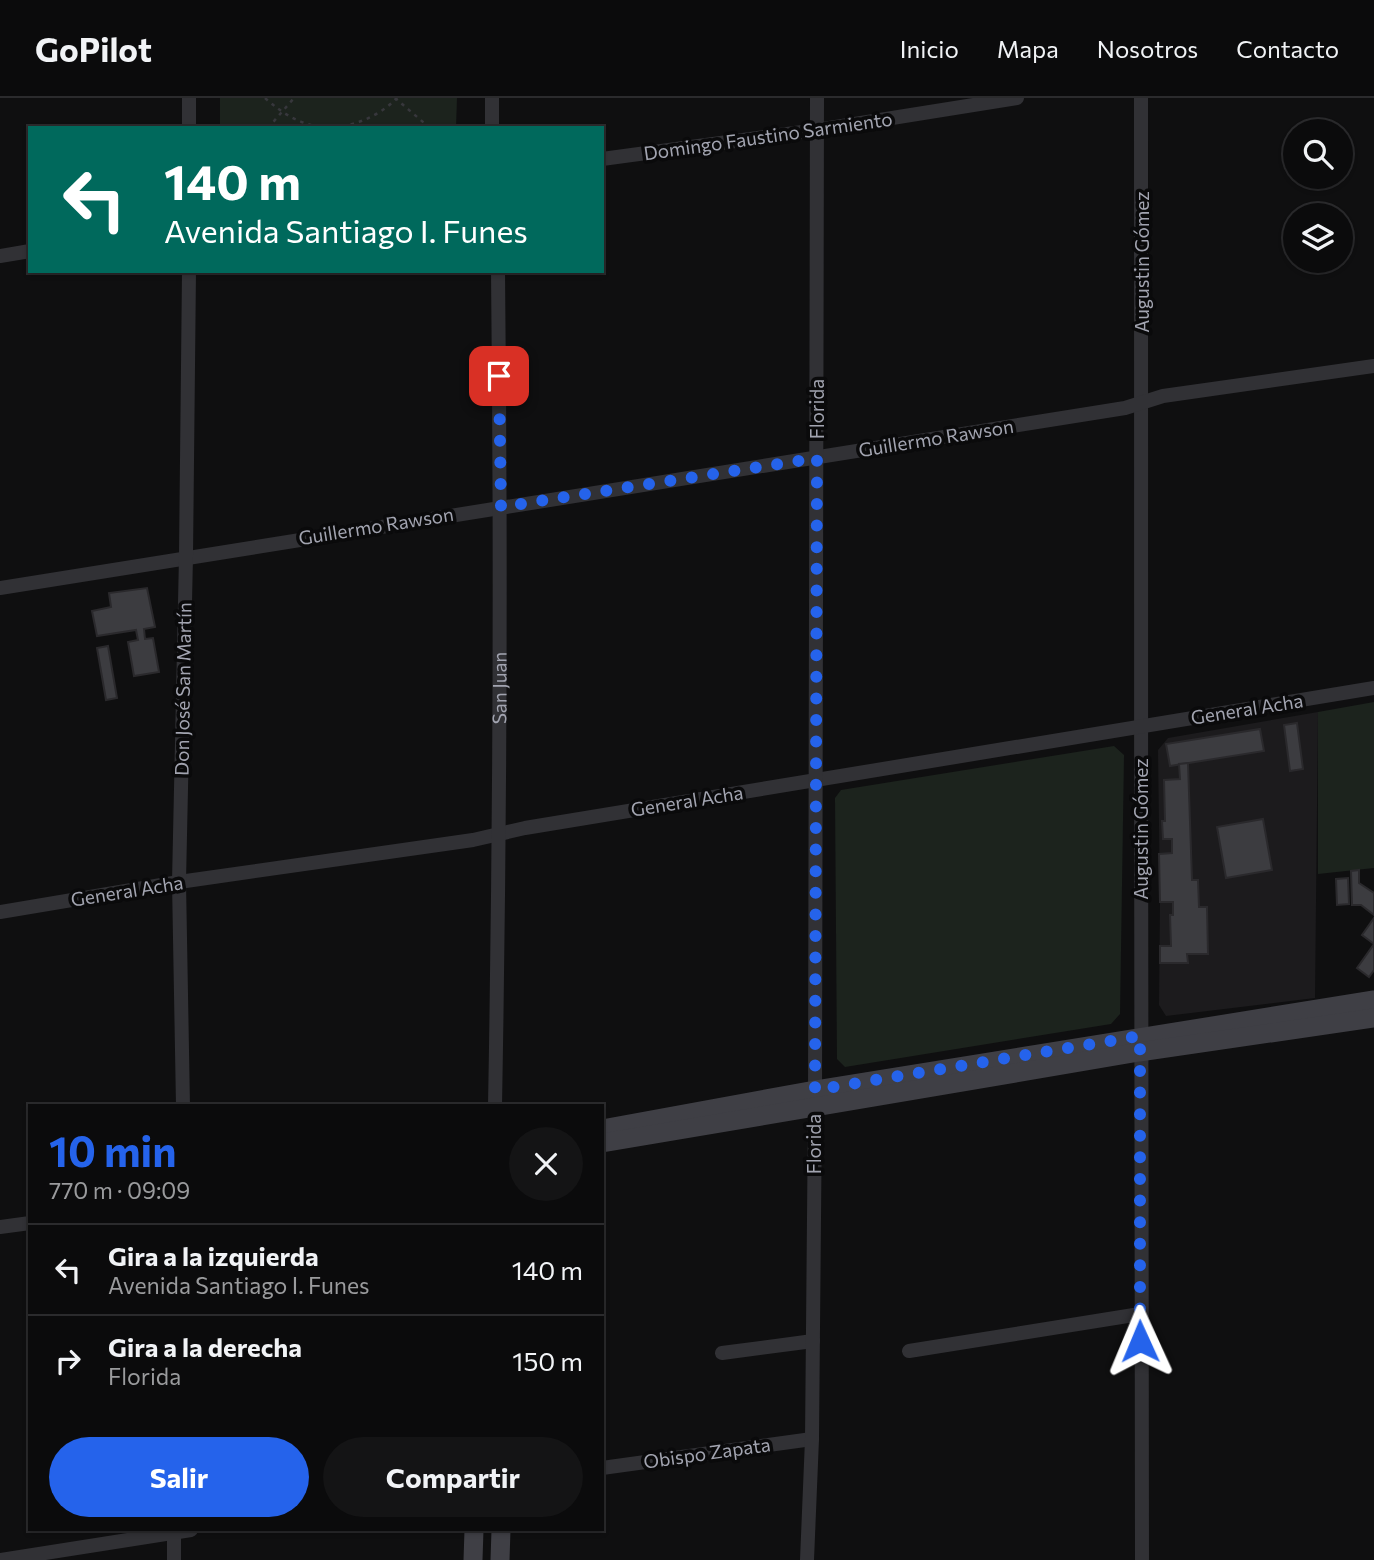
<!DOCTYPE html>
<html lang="es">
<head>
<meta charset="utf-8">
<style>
	:root { --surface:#0b0b0c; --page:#141415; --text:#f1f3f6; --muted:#9a9b9d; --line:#2b2b2d; --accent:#2563eb }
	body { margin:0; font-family:Commissioner,sans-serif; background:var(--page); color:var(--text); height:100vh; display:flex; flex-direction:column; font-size:26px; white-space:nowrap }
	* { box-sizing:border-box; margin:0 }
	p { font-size:23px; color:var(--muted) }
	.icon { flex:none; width:38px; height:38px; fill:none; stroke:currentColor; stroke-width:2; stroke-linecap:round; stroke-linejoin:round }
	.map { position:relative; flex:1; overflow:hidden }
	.sheet { position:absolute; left:28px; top:1006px; width:576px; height:427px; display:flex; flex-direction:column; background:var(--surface); border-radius:0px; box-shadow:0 2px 5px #0004,0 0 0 2px var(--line) }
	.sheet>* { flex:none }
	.hud { position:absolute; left:28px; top:28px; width:576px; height:147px; border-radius:0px; box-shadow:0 2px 5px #0004,0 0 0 2px var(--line); background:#00695c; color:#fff; overflow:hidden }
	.controls { position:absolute; left:1283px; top:21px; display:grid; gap:14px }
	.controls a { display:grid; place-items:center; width:70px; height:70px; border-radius:50%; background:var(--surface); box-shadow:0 2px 5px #0004,0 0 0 2px var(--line); font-size:35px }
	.pin { position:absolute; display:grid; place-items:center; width:60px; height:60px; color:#fff; margin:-30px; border-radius:14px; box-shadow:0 4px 10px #0006 }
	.me { position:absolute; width:77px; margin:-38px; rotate:359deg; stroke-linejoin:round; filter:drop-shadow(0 0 5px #0008) }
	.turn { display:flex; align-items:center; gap:24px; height:147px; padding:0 21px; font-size:32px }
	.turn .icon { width:91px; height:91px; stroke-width:2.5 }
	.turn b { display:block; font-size:49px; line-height:60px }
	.round { display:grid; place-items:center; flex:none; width:74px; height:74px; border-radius:37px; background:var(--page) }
	.summary { display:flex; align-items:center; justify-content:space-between; height:119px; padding:0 21px }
	h1 { font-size:42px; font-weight:700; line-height:52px; color:var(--accent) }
	.action { display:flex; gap:14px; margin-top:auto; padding:14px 21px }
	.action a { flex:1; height:80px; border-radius:42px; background:var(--accent); color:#fff; font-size:28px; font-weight:700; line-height:80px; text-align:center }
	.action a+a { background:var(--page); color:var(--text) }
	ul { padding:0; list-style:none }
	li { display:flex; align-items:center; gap:21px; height:91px; padding:0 21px; border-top:2px solid var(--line) }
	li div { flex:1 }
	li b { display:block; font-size:26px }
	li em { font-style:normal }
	header { display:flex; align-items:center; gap:42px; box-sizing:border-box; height:98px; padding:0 35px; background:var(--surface); border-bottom:2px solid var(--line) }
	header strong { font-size:33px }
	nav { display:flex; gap:38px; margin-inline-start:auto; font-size:24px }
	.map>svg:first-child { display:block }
	.built { fill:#1c1b1d }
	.green { fill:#1c231d }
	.building { fill:#3c3c40; stroke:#2a292c; stroke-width:2 }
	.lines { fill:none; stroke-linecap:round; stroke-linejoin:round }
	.path { stroke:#37373c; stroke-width:2.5; stroke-dasharray:3.5 5; stroke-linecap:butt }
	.minor { stroke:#313135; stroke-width:14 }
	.secondary { stroke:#3f3f45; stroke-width:19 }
	.route { stroke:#2563eb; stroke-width:12; stroke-dasharray:0 21.6 }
	.labels { text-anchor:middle; stroke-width:7; stroke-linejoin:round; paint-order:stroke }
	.street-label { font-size:19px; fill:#a2a4b0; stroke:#0a0a0b }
</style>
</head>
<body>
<header>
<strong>GoPilot</strong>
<nav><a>Inicio</a><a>Mapa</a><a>Nosotros</a><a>Contacto</a></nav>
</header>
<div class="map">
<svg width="1374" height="1462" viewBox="0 0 1374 1462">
	<rect width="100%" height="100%" fill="#0f0f10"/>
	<!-- built -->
	<polygon class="built" points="1318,614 1315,900 1166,918 1159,907 1160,804 1158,652 1168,640"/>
	<!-- green -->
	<g class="green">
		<polygon points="220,0 457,0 456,30 220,30"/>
		<polygon points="1374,604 1374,770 1318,776 1318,614"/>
		<polygon points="1114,648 1124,657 1120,916 1111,926 845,969 837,961 835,700 841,692"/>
	</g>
	<!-- building -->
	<g class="building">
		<polygon points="147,490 155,529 144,531 145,541 153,540 159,574 134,578 128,544 138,542 136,532 97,538 92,513 111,509 109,495"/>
		<polygon points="108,548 117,600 106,602 97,550"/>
		<polygon points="1297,625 1303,671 1290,673 1284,627"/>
		<polygon points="1260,631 1264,653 1170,668 1166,646"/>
		<polygon points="1188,665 1192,782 1198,782 1199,809 1207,809 1208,856 1187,856 1188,865 1160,865 1160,848 1171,848 1170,817 1173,817 1173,804 1160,804 1159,756 1172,755 1172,741 1163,741 1162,723 1165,723 1164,682 1180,681 1179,666"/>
		<polygon points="1263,721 1272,772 1226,780 1217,729"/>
		<polygon points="1359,772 1359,785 1374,795 1374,817 1361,807 1352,807 1351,773"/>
		<polygon points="1348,780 1349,806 1337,807 1336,781"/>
		<polygon points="1374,820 1374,872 1369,879 1357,870 1374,846 1362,837"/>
	</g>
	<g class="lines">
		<!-- path -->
		<g class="path">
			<path d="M265,0C284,17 300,26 325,30"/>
			<polyline points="395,0 430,30"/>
			<polyline points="268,30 294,0"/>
			<path d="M334,30C359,26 379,18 397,0"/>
		</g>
		<!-- minor -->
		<g class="minor">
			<polyline points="189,0 189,30"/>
			<polyline points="492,0 492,30"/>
			<path d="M1141,0C1144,487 1138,975 1142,1462"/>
			<polyline points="602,61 817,32 1017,0"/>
			<polyline points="0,158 30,153"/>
			<polyline points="0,490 1125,310 1163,298 1374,268"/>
			<polyline points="0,814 179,784 473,742 525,730 1374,590"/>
			<polyline points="183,1008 179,784 186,458 189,173"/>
			<path id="s1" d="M495,1008C500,730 501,452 498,173"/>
			<polyline points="0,1129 30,1125"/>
			<polyline points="909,1253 1140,1216"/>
			<polyline points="722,1255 813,1243"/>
			<polyline points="602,1370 812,1341"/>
			<polyline points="1,1462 191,1432"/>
			<polyline points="174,1462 174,1432"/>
			<polyline points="807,1462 812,1341 815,1010 817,0"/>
		</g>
		<!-- secondary -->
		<g class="secondary">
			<polyline points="602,1031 815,992 1374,902"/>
			<polyline points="602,1045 1139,954 1374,920"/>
			<polyline points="473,1462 474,1432"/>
			<polyline points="500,1462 501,1432"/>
		</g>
	</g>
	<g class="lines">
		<!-- route -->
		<polyline class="route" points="499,278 501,409 817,360 815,992 1140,938 1140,1243"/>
	</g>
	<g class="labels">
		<!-- street labels -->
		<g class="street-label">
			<text transform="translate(768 38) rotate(-8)" y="7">Domingo Faustino Sarmiento</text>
			<text transform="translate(1142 164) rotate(-90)" y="7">Augustin Gómez</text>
			<text transform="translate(817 311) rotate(-90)" y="7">Florida</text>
			<text transform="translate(936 340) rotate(-9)" y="7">Guillermo Rawson</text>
			<text transform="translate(376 428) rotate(-9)" y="7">Guillermo Rawson</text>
			<text transform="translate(183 591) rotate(-89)" y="7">Don José San Martín</text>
			<text dy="7" stroke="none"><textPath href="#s1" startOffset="418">San Juan</textPath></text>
			<text transform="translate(1247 611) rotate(-9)" y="7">General Acha</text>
			<text transform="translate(687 703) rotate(-9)" y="7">General Acha</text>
			<text transform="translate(1141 731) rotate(-90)" y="7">Augustin Gómez</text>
			<text transform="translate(127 793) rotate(-9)" y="7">General Acha</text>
			<text transform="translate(814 1046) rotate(-90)" y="7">Florida</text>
			<text transform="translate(707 1355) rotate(-8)" y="7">Obispo Zapata</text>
		</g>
	</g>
</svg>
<div class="controls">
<a><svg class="icon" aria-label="search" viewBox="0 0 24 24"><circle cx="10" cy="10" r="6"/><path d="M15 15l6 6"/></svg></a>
<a><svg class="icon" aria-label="layers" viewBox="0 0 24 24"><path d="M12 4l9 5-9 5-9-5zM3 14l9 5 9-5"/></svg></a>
</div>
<div class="pin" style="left:499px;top:278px;background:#d93025"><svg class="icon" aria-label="arrive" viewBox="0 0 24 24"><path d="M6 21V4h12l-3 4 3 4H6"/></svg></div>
<svg class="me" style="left:1140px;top:1243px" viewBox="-20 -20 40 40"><path d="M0-17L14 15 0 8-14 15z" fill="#2563eb" stroke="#fff" stroke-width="4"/></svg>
<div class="hud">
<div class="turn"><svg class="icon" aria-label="left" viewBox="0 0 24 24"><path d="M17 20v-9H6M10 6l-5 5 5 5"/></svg><div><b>140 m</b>Avenida Santiago I. Funes</div></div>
</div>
<section class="sheet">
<div class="summary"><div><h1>10 min</h1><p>770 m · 09:09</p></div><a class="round"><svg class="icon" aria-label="close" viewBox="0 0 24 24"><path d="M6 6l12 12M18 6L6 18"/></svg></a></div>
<ul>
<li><svg class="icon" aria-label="left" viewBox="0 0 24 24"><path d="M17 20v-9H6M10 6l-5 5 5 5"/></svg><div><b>Gira a la izquierda</b><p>Avenida Santiago I. Funes</p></div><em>140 m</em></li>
<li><svg class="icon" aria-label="right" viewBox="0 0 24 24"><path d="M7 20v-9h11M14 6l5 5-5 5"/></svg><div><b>Gira a la derecha</b><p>Florida</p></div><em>150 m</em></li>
</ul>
<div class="action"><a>Salir</a><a>Compartir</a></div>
</section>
</div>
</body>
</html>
